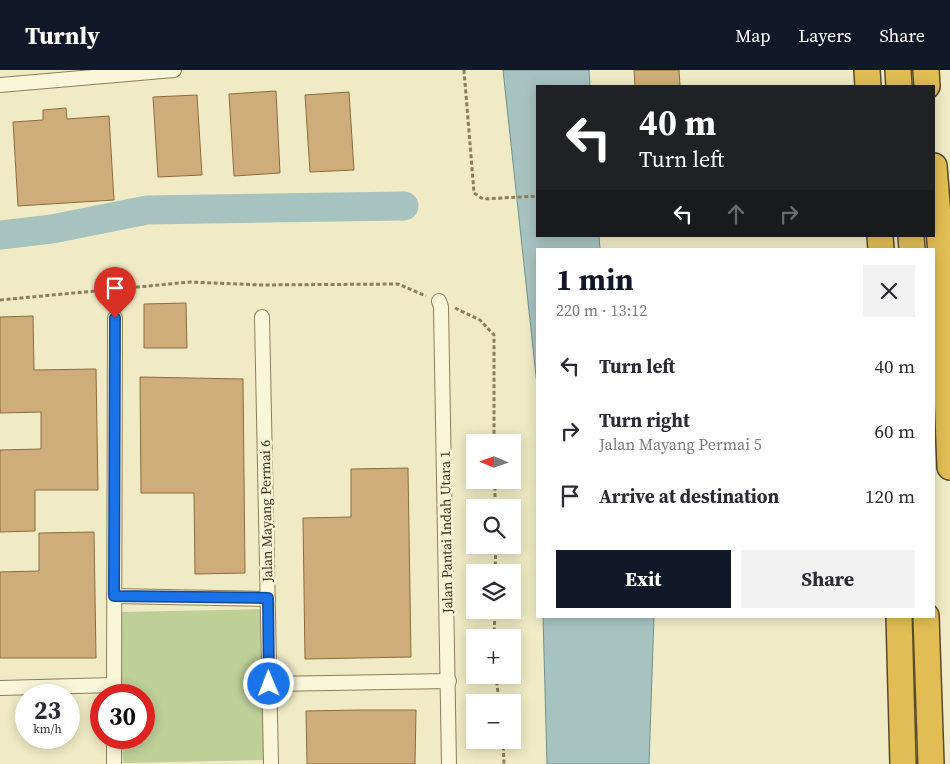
<!DOCTYPE html>
<html lang="en">
<head>
<meta charset="utf-8">
<style>
	:root { --surface:#fff; --page:#f2f2f3; --text:#2b2b33; --muted:#7c7c81; --accent:#111827 }
	body { margin:0; font-family:"Source Serif 4",serif; background:var(--page); color:var(--text); height:100vh; display:flex; flex-direction:column; font-size:19px; white-space:nowrap }
	* { box-sizing:border-box; margin:0 }
	p { font-size:16px; color:var(--muted) }
	.icon { flex:none; width:28px; height:28px; fill:none; stroke:currentColor; stroke-width:2; stroke-linecap:round; stroke-linejoin:round }
	.map { position:relative; flex:1; overflow:hidden }
	.panel { position:absolute; left:536px; top:178px; width:399px; height:370px; display:flex; flex-direction:column; background:var(--surface); border-radius:0px; box-shadow:0 2px 12px #0003 }
	.panel>* { flex:none }
	.banner { position:absolute; left:536px; top:15px; width:399px; height:152px; border-radius:0px; box-shadow:0 2px 12px #0003; background:#202124; color:#fff; overflow:hidden }
	.needle { width:32px; rotate:272deg }
	.tools { position:absolute; left:466px; top:364px; display:grid; gap:10px }
	.tools a { display:grid; place-items:center; width:55px; height:55px; border-radius:0px; background:var(--surface); box-shadow:0 2px 12px #0003; font-size:25px }
	.speed { position:absolute; left:15px; top:614px; display:flex; gap:10px; font-size:25px; font-weight:700; text-align:center }
	.speed>* { display:grid; place-content:center; width:65px; height:65px; border-radius:50%; background:var(--surface); box-shadow:0 2px 12px #0003; line-height:1 }
	.speed small { font-size:12px; font-weight:400 }
	.speed .limit { border:8px solid #d22; background:#fff; color:#111 }
	.pin { position:absolute; display:grid; place-items:center; width:42px; height:42px; color:#fff; margin:-51px -21px; border-radius:50% 50% 50% 0; rotate:-45deg; box-shadow:0 0 5px #0007 }
	.pin .icon { rotate:45deg }
	.me { position:absolute; width:55px; margin:-28px; rotate:359deg; stroke-linejoin:round; filter:drop-shadow(0 0 4px #0008) }
	.turn { display:flex; align-items:center; gap:18px; height:105px; padding:0 20px; font-size:22px }
	.turn .icon { width:65px; height:65px; stroke-width:2.5 }
	.turn b { display:block; font-size:35px; line-height:42px }
	.lanes { display:flex; align-items:center; height:48px; padding:0 20px; background:#0003; justify-content:center; gap:25px; direction:ltr }
	.lanes .off { opacity:.35 }
	.round { display:grid; place-items:center; flex:none; width:52px; height:52px; border-radius:0px; background:var(--page) }
	.head { display:flex; align-items:center; justify-content:space-between; height:85px; padding:0 20px }
	h1 { font-size:30px; font-weight:700; line-height:38px; color:var(--accent) }
	.action { display:flex; gap:10px; margin-top:auto; padding:10px 20px }
	.action a { flex:1; height:58px; border-radius:0px; background:var(--accent); color:#fff; font-size:20px; font-weight:700; line-height:58px; text-align:center }
	.action a+a { background:var(--page); color:var(--text) }
	ul { padding:0; list-style:none }
	li { display:flex; align-items:center; gap:15px; height:65px; padding:0 20px }
	li div { flex:1 }
	li b { display:block; font-size:19px }
	li em { font-style:normal }
	header { display:flex; align-items:center; gap:30px; box-sizing:border-box; height:70px; padding:0 25px; background:var(--accent); color:#fff }
	header strong { font-size:24px }
	nav { display:flex; gap:28px; margin-inline-start:auto; font-size:18px }
	.map>svg:first-child { display:block }
	.green { fill:#becf98 }
	.water { fill:#a7c3c0; stroke:#6d9290 }
	.lines { fill:none; stroke-linecap:round; stroke-linejoin:round }
	.river { stroke:#a7c3c0; stroke-width:29 }
	.building { fill:#cfad7a; stroke:#8c6c3f }
	.minor-casing { stroke:#8c7e5a; stroke-width:16 }
	.motorway-casing { stroke:#594a2e; stroke-width:28 }
	.path { stroke:#8c7e5a; stroke-width:3; stroke-dasharray:4 2.5; stroke-linecap:butt }
	.minor { stroke:#faf6d9; stroke-width:14 }
	.motorway { stroke:#e1bd54; stroke-width:25 }
	.route-casing { stroke:#114b97; stroke-width:12 }
	.route { stroke:#1a73e8; stroke-width:9 }
	.labels { text-anchor:middle; stroke-width:5; stroke-linejoin:round; paint-order:stroke }
	.street-label { font-size:14px; fill:#3b321f; stroke:#f7f3d5 }
</style>
</head>
<body>
<header>
<strong>Turnly</strong>
<nav><a>Map</a><a>Layers</a><a>Share</a></nav>
</header>
<div class="map">
<svg width="950" height="694" viewBox="0 0 950 694">
	<rect width="100%" height="100%" fill="#f0ebc5"/>
	<!-- green -->
	<polygon class="green" points="265,539 268,690 123,693 122,668 144,668 144,625 121,625 120,542"/>
	<!-- water -->
	<g class="water">
		<polygon points="503,0 589,0 590,16 538,16 538,166 599,166 600,179 538,179 537,315"/>
		<polygon points="543,546 654,546 649,694 547,694"/>
	</g>
	<g class="lines">
		<!-- river -->
		<polyline class="river" points="0,165 52,159 147,140 404,136"/>
	</g>
	<!-- building -->
	<g class="building">
		<polygon points="634,0 679,0 680,16 635,16"/>
		<polygon points="276,21 280,103 234,106 229,24"/>
		<polygon points="349,22 354,100 310,102 305,25"/>
		<polygon points="197,25 202,105 158,107 153,27"/>
		<polygon points="66,38 67,49 109,46 114,130 18,136 13,52 43,50 43,40"/>
		<polygon points="186,233 187,278 144,278 144,234"/>
		<polygon points="33,246 34,300 96,299 98,420 35,420 35,461 0,462 0,380 41,379 41,342 0,343 0,247"/>
		<polygon points="140,307 243,309 245,503 195,504 194,423 141,423"/>
		<polygon points="408,398 411,587 305,589 303,448 351,447 351,399"/>
		<polygon points="94,462 96,588 0,588 0,502 39,501 39,463"/>
		<polygon points="357,640 416,640 415,694 307,694 306,641"/>
	</g>
	<g class="lines">
		<defs>
			<g id="minor">
				<polyline points="0,15 174,0"/>
				<polyline points="439,231 441,237 449,694"/>
				<polyline points="262,247 271,694"/>
				<polyline points="114,526 268,529"/>
				<polyline points="269,614 449,611"/>
				<polyline points="0,618 114,615"/>
				<polyline points="114,625 115,248"/>
				<polyline points="114,694 114,668"/>
			</g>
			<g id="motorway">
				<polyline points="867,0 868,16"/>
				<polyline points="898,0 899,16"/>
				<polyline points="926,0 927,16"/>
				<polyline points="934,96 942,196 950,397"/>
				<polyline points="880,166 881,179"/>
				<polyline points="911,166 912,179"/>
				<polyline points="899,546 903,694"/>
				<polyline points="926,546 931,694"/>
			</g>
		</defs>
		<!-- minor casing -->
		<use href="#minor" class="minor-casing"/>
		<!-- motorway casing -->
		<use href="#motorway" class="motorway-casing"/>
		<!-- path -->
		<g class="path">
			<polyline points="464,0 474,123 483,129 538,126"/>
			<polyline points="0,230 190,212 261,215 398,214 426,226"/>
			<polyline points="455,238 480,250 494,265 494,372"/>
			<polyline points="495,410 495,438"/>
			<polyline points="495,502 496,475"/>
			<polyline points="494,568 495,540"/>
			<polyline points="496,605 499,632"/>
			<polyline points="503,670 504,694"/>
		</g>
		<!-- minor -->
		<use href="#minor" class="minor"/>
		<!-- motorway -->
		<use href="#motorway" class="motorway"/>
	</g>
	<g class="lines">
		<defs>
			<polyline id="route" points="115,248 114,526 268,528 269,614"/>
		</defs>
		<!-- route casing -->
		<use href="#route" class="route-casing"/>
		<!-- route -->
		<use href="#route" class="route"/>
	</g>
	<g class="labels">
		<!-- street labels -->
		<g class="street-label">
			<text transform="translate(266 441) rotate(-91)" y="5">Jalan Mayang Permai 6</text>
			<text transform="translate(446 462) rotate(-91)" y="5">Jalan Pantai Indah Utara 1</text>
		</g>
	</g>
</svg>
<div class="tools">
<a><svg class="needle" viewBox="-14 -14 28 28"><path d="M0-13l5 13h-10z" fill="#e53935"/><path d="M0 13l5-13h-10z" fill="#7c7c81"/></svg></a>
<a><svg class="icon" aria-label="search" viewBox="0 0 24 24"><circle cx="10" cy="10" r="6"/><path d="M15 15l6 6"/></svg></a>
<a><svg class="icon" aria-label="layers" viewBox="0 0 24 24"><path d="M12 4l9 5-9 5-9-5zM3 14l9 5 9-5"/></svg></a>
<a>+</a>
<a>−</a>
</div>
<div class="speed"><div>23<small>km/h</small></div><div class="limit">30</div></div>
<div class="pin" style="left:115px;top:248px;background:#d93025"><svg class="icon" aria-label="arrive" viewBox="0 0 24 24"><path d="M6 21V4h12l-3 4 3 4H6"/></svg></div>
<svg class="me" style="left:269px;top:614px" viewBox="-20 -20 40 40"><circle r="17" fill="#1a73e8" stroke="#fff" stroke-width="3"/><path d="M0-11L8 9 0 5-8 9z" fill="#fff"/></svg>
<div class="banner">
<div class="turn"><svg class="icon" aria-label="left" viewBox="0 0 24 24"><path d="M17 20v-9H6M10 6l-5 5 5 5"/></svg><div><b>40 m</b>Turn left</div></div>
<div class="lanes"><svg class="icon" aria-label="left" viewBox="0 0 24 24"><path d="M17 20v-9H6M10 6l-5 5 5 5"/></svg><svg class="icon off" aria-label="ahead" viewBox="0 0 24 24"><path d="M12 20V5M6 11l6-6 6 6"/></svg><svg class="icon off" aria-label="right" viewBox="0 0 24 24"><path d="M7 20v-9h11M14 6l5 5-5 5"/></svg></div>
</div>
<section class="panel">
<div class="head"><div><h1>1 min</h1><p>220 m · 13:12</p></div><a class="round"><svg class="icon" aria-label="close" viewBox="0 0 24 24"><path d="M6 6l12 12M18 6L6 18"/></svg></a></div>
<ul>
<li><svg class="icon" aria-label="left" viewBox="0 0 24 24"><path d="M17 20v-9H6M10 6l-5 5 5 5"/></svg><div><b>Turn left</b></div><em>40 m</em></li>
<li><svg class="icon" aria-label="right" viewBox="0 0 24 24"><path d="M7 20v-9h11M14 6l5 5-5 5"/></svg><div><b>Turn right</b><p>Jalan Mayang Permai 5</p></div><em>60 m</em></li>
<li><svg class="icon" aria-label="arrive" viewBox="0 0 24 24"><path d="M6 21V4h12l-3 4 3 4H6"/></svg><div><b>Arrive at destination</b></div><em>120 m</em></li>
</ul>
<div class="action"><a>Exit</a><a>Share</a></div>
</section>
</div>
</body>
</html>
